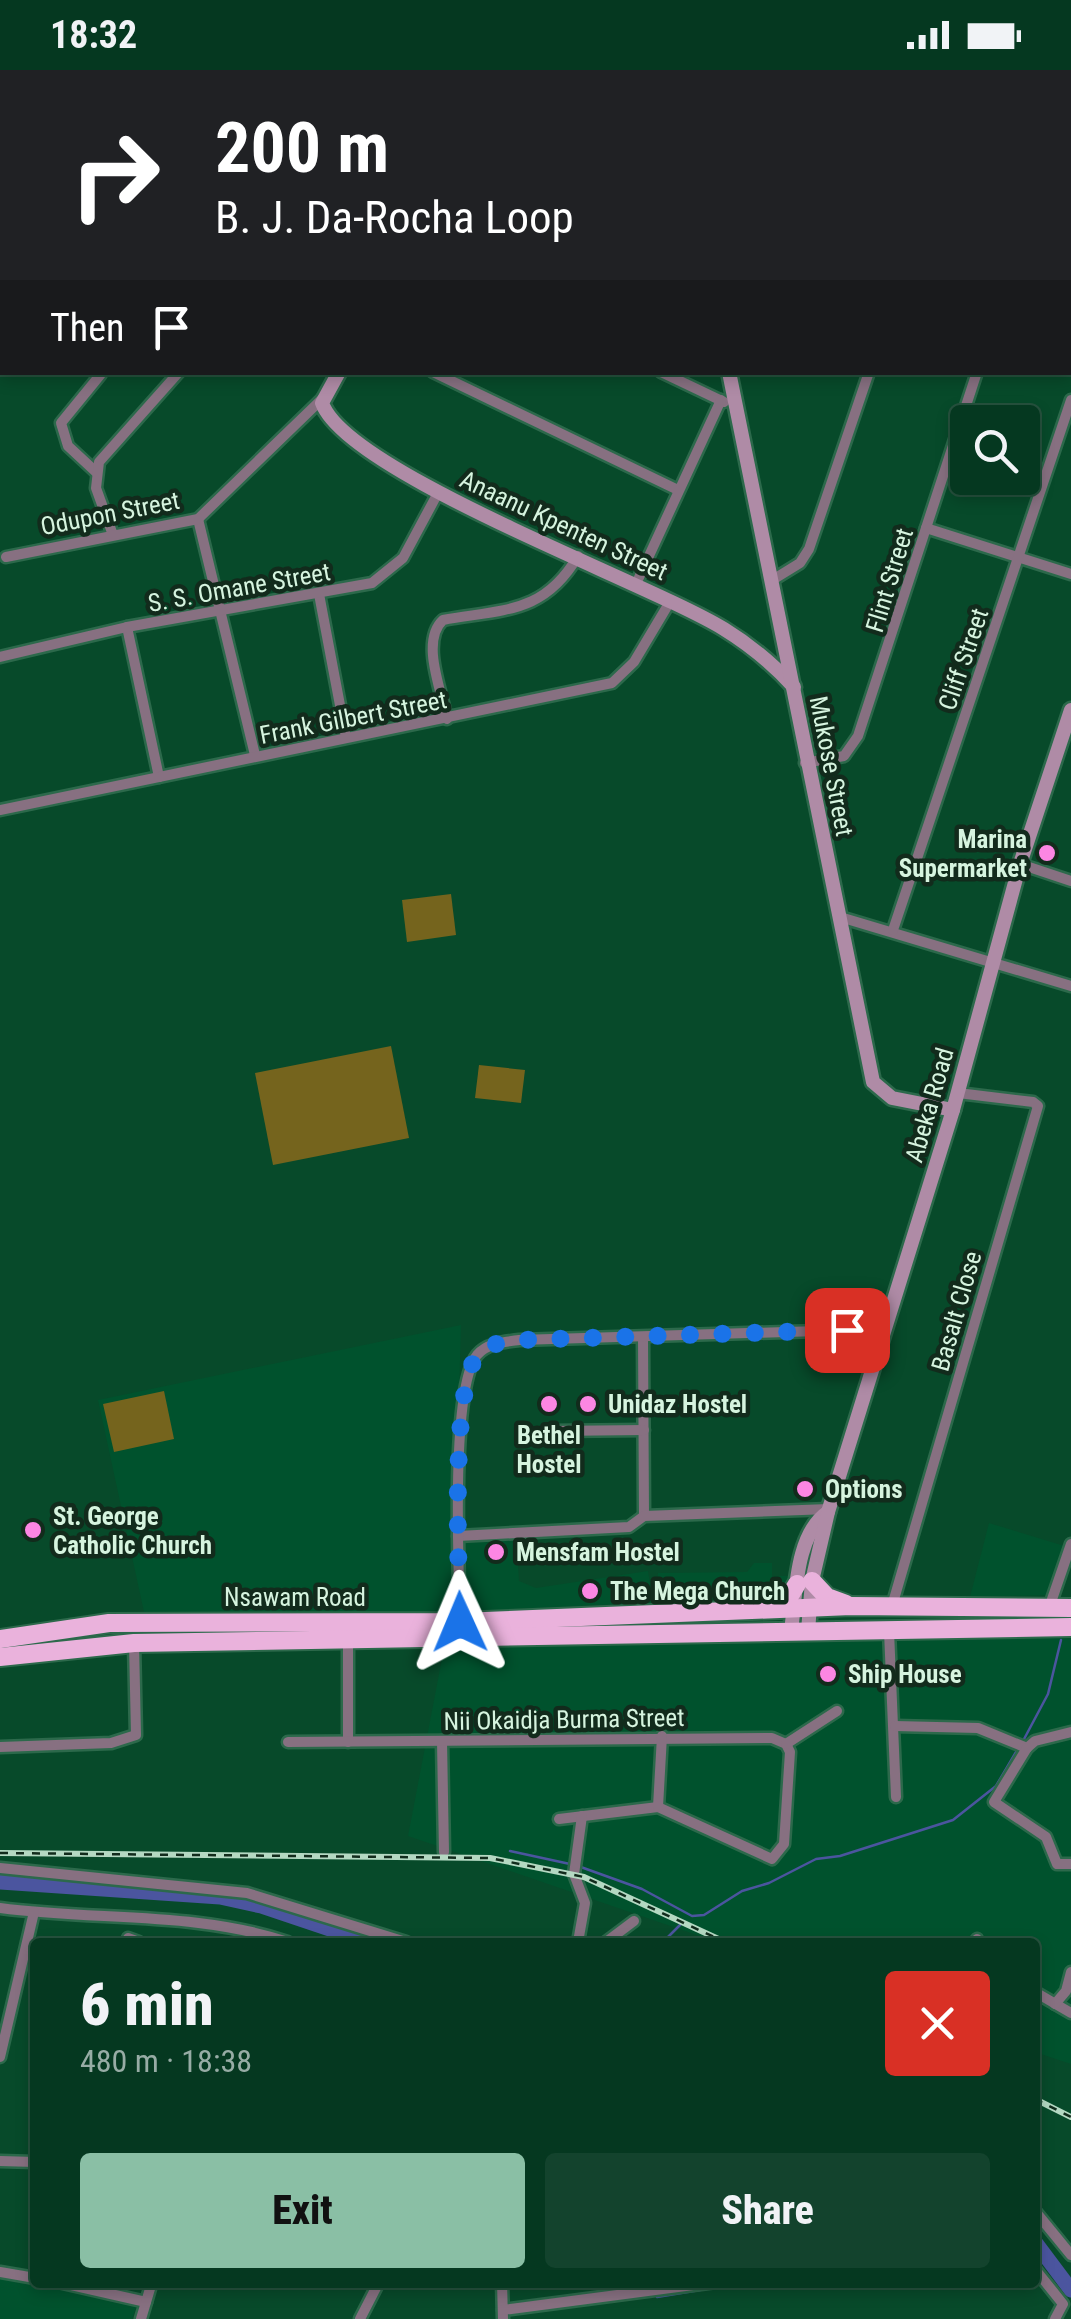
<!DOCTYPE html>
<html lang="en">
<head>
<meta charset="utf-8">
<style>
	:root { --surface:#053820; --page:#13432d; --text:#f1f3f6; --muted:#97aca5; --line:#26523e; --accent:#8abfa5 }
	body { margin:0; font-family:"Roboto Condensed",sans-serif; background:var(--page); color:var(--text); height:100vh; display:flex; flex-direction:column; font-size:38px; white-space:nowrap }
	* { box-sizing:border-box; margin:0 }
	p { font-size:32px; color:var(--muted) }
	.icon { flex:none; width:55px; height:55px; fill:none; stroke:currentColor; stroke-width:2; stroke-linecap:round; stroke-linejoin:round }
	.map { position:relative; flex:1; overflow:hidden }
	.side { position:absolute; left:30px; top:1868px; width:1010px; height:350px; display:flex; flex-direction:column; background:var(--surface); border-radius:10px; box-shadow:0 5px 15px #0003,0 0 0 2px var(--line) }
	.side>* { flex:none }
	.guide { position:absolute; left:0px; top:0px; width:1072px; height:305px; box-shadow:0 5px 15px #0003,0 0 0 2px var(--line); background:#202124; color:#fff; overflow:hidden }
	.controls { position:absolute; left:950px; top:335px; display:grid; gap:20px }
	.controls a { display:grid; place-items:center; width:90px; height:90px; border-radius:10px; background:var(--surface); box-shadow:0 5px 15px #0003,0 0 0 2px var(--line); font-size:50px }
	.pin { position:absolute; display:grid; place-items:center; width:85px; height:85px; color:#fff; margin:-42px; border-radius:20px; box-shadow:0 5px 15px #0006 }
	.me { position:absolute; width:110px; margin:-55px; rotate:359deg; stroke-linejoin:round; filter:drop-shadow(0 0 8px #0008) }
	.turn { display:flex; align-items:center; gap:35px; height:210px; padding:0 50px; font-size:45px }
	.turn .icon { width:130px; height:130px; stroke-width:2.5 }
	.turn b { display:block; font-size:70px; line-height:85px }
	.then { display:flex; align-items:center; height:95px; padding:0 50px; background:#0003; gap:20px; font-size:38px }
	.round { display:grid; place-items:center; flex:none; width:105px; height:105px; border-radius:10px; background:var(--page) }
	.headline { display:flex; align-items:center; justify-content:space-between; height:170px; padding:0 50px }
	h1 { font-size:60px; font-weight:800; line-height:75px }
	.primary-button { display:flex; gap:20px; margin-top:auto; padding:20px 50px }
	.primary-button a { flex:1; height:115px; border-radius:10px; background:var(--accent); color:#111; font-size:40px; font-weight:800; line-height:115px; text-align:center }
	.primary-button a+a { background:var(--page); color:var(--text) }
	.status { display:flex; justify-content:space-between; align-items:center; height:70px; padding:0 50px; background:var(--surface); direction:ltr }
	.status svg { height:28px; fill:currentColor }
	.map>svg:first-child { display:block }
	.built { fill:#00522d }
	.green { fill:#75641d }
	.lines { fill:none; stroke-linecap:round; stroke-linejoin:round }
	.stream { stroke:#4b559f; stroke-width:2.5 }
	.river { stroke:#4b559f; stroke-width:15 }
	.street-casing { stroke:#2c694b; stroke-width:15 }
	.secondary-casing { stroke:#2c694b; stroke-width:19 }
	.highway-casing { stroke:#2c694b; stroke-width:22 }
	.street { stroke:#877081; stroke-width:10 }
	.secondary { stroke:#af8ba6; stroke-width:14 }
	.highway { stroke:#eab2dc; stroke-width:18 }
	.rail-casing { stroke:#b4d8c2; stroke-width:6 }
	.rail { stroke:#122b1c; stroke-width:2.5; stroke-dasharray:8; stroke-linecap:butt }
	.route { stroke:#1a73e8; stroke-width:18; stroke-dasharray:0 32.4 }
	.poi-dot { fill:#fc86e3; stroke:#122b1c; stroke-width:4 }
	.labels { text-anchor:middle; stroke-width:9; stroke-linejoin:round; paint-order:stroke }
	.street-label { font-size:25px; fill:#d6f4df; stroke:#122b1c }
	.poi-label { font-size:25px; font-weight:bold; fill:#d6f4df; stroke:#122b1c; text-anchor:start }
</style>
</head>
<body>
<div class="status"><b>18:32</b><svg viewBox="0 0 49 12"><path d="M0 12V9h3v3zM5 12V6h3v6zM10 12V3h3v9zM15 12V0h3v12zM26 1h20v11H26zM47 4h2v5h-2z"/></svg></div>
<div class="map">
<svg width="1071" height="2249" viewBox="0 0 1071 2249">
	<rect width="100%" height="100%" fill="#074a2a"/>
	<!-- built -->
	<g class="built">
		<polygon points="461,1255 455,1468 516,1466 519,1511 536,1518 648,1501 651,1519 657,1519 658,1503 747,1502 754,1493 772,1493 772,1506 792,1506 789,1526 437,1543 144,1542 98,1330"/>
		<polygon points="989,1453 1071,1478 1055,1525 970,1527"/>
		<polygon points="908,1567 1071,1568 1071,1994 1035,1982 1035,1872 717,1872 408,1766 444,1578"/>
		<polygon points="0,2207 127,2231 136,2237 132,2249 0,2249"/>
	</g>
	<!-- green -->
	<g class="green">
		<polygon points="451,824 456,865 407,872 402,830"/>
		<polygon points="391,976 409,1068 273,1095 255,1003"/>
		<polygon points="479,995 525,1000 521,1033 475,1028"/>
		<polygon points="164,1321 174,1369 114,1382 103,1334"/>
	</g>
	<g class="lines">
		<!-- stream -->
		<g class="stream">
			<polyline points="1023,1671 1048,1624 1061,1570"/>
			<polyline points="510,1781 570,1794"/>
			<polyline points="578,1796 642,1819 692,1846 704,1845 742,1821 769,1813 816,1789 840,1786 953,1750 996,1716 1019,1677"/>
			<polyline points="663,1872 680,1855"/>
			<polyline points="657,2227 749,2212"/>
		</g>
		<!-- river -->
		<g class="river">
			<polyline points="0,1812 220,1827 261,1836 368,1872"/>
			<polyline points="1035,2172 1071,2220"/>
		</g>
		<defs>
			<g id="street">
				<polyline points="280,0 280,2"/>
				<polyline points="492,0 498,2"/>
				<polyline points="852,0 852,2"/>
				<polyline points="1060,0 1061,2"/>
				<polyline points="462,2 467,0"/>
				<polyline points="661,2 661,0"/>
				<polyline points="965,2 966,0"/>
				<polyline points="1070,151 1071,151"/>
				<polyline points="433,302 678,420"/>
				<polyline points="661,302 724,332"/>
				<polyline points="96,402 68,376 61,353 101,304"/>
				<polyline points="198,449 255,685"/>
				<polyline points="926,458 1071,504"/>
				<polyline points="113,465 96,418 99,392 179,302"/>
				<polyline points="6,487 198,449 322,329"/>
				<polyline points="774,509 800,493 809,479 869,302"/>
				<polyline points="636,514 721,330"/>
				<polyline points="319,524 346,667"/>
				<polyline points="127,557 159,707"/>
				<polyline points="0,587 127,557 372,513 403,488 439,421"/>
				<path d="M447,649C442,622 420,571 443,550C504,539 544,544 578,486"/>
				<polyline points="805,693 844,686 858,666 977,302"/>
				<polyline points="0,740 612,613 634,592 671,530"/>
				<polyline points="1020,794 1071,811"/>
				<polyline points="840,847 1071,916"/>
				<polyline points="893,860 1071,330"/>
				<polyline points="643,1267 644,1446"/>
				<polyline points="551,1361 644,1360"/>
				<polyline points="458,1466 629,1457 644,1446 829,1439"/>
				<polyline points="892,1536 1038,1036 1033,1032 958,1023"/>
				<polyline points="1049,1538 1071,1474"/>
				<path d="M460,1552C459,1502 450,1320 477,1285C487,1273 504,1272 519,1270L884,1259"/>
				<polyline points="889,1561 896,1727"/>
				<polyline points="348,1570 348,1672"/>
				<polyline points="895,1656 978,1658 1027,1678"/>
				<polyline points="1071,1662 1035,1671 1027,1678 994,1732 1046,1767 1057,1794 1071,1794"/>
				<polyline points="442,1671 444,1782"/>
				<polyline points="288,1672 772,1668 786,1674 790,1682 784,1774 772,1789 658,1737 559,1749"/>
				<polyline points="786,1674 837,1641"/>
				<polyline points="0,1677 111,1673 136,1665 134,1573"/>
				<polyline points="658,1737 662,1666"/>
				<polyline points="0,1798 247,1823 406,1872"/>
				<path d="M0,1838C97,1851 194,1841 288,1872"/>
				<polyline points="128,1868 139,1872"/>
				<polyline points="977,1869 978,1872"/>
				<polyline points="578,1872 585,1833 574,1804 582,1746"/>
				<polyline points="606,1872 634,1851"/>
				<polyline points="1035,1922 1071,1943"/>
				<polyline points="1055,1934 1066,1921 1071,1902"/>
				<polyline points="0,1987 34,1842"/>
				<polyline points="0,2091 35,2092"/>
				<polyline points="1035,2141 1071,2185"/>
				<polyline points="1035,2199 1063,2234 1055,2249"/>
				<polyline points="0,2202 35,2208"/>
				<polyline points="58,2212 146,2232"/>
				<polyline points="502,2212 503,2249"/>
				<polyline points="503,2240 716,2212"/>
				<polyline points="141,2249 152,2212"/>
				<polyline points="360,2249 379,2212"/>
			</g>
			<g id="secondary">
				<polyline points="628,0 629,2"/>
				<polyline points="0,90 2,92"/>
				<polyline points="0,214 2,211"/>
				<path d="M339,302L322,333C347,403 647,512 724,559C750,575 773,594 794,617"/>
				<polyline points="729,302 873,1012 892,1028 953,1040"/>
				<path d="M791,1561C796,1526 795,1464 828,1442"/>
				<polyline points="808,1561 812,1511 828,1442 953,1040 1020,794 1071,640"/>
			</g>
			<g id="highway">
				<polyline points="812,1511 827,1527 846,1534"/>
				<polyline points="774,1538 786,1532 797,1514"/>
				<polyline points="0,1569 109,1553 460,1552 851,1536 1071,1538"/>
				<polyline points="0,1587 134,1573 1071,1557"/>
			</g>
		</defs>
		<!-- street casing -->
		<use href="#street" class="street-casing"/>
		<!-- secondary casing -->
		<use href="#secondary" class="secondary-casing"/>
		<!-- highway casing -->
		<use href="#highway" class="highway-casing"/>
		<!-- street -->
		<use href="#street" class="street"/>
		<!-- secondary -->
		<use href="#secondary" class="secondary"/>
		<!-- highway -->
		<use href="#highway" class="highway"/>
		<defs>
			<g id="rail">
				<polyline points="0,1783 490,1788 584,1807 725,1872"/>
				<polyline points="1035,2029 1071,2047"/>
			</g>
		</defs>
		<!-- rail casing -->
		<use href="#rail" class="rail-casing"/>
		<!-- rail -->
		<use href="#rail" class="rail"/>
	</g>
	<g class="lines">
		<!-- route -->
		<path class="route" d="M460,1552C459,1502 450,1320 477,1286C487,1273 504,1272 519,1270L847,1260"/>
	</g>
	<!-- markers -->
	<g class="poi-dot">
		<circle cx="1047" cy="783" r="10"/>
		<circle cx="549" cy="1334" r="10"/>
		<circle cx="588" cy="1334" r="10"/>
		<circle cx="805" cy="1419" r="10"/>
		<circle cx="33" cy="1460" r="10"/>
		<circle cx="496" cy="1482" r="10"/>
		<circle cx="590" cy="1521" r="10"/>
		<circle cx="828" cy="1604" r="10"/>
	</g>
	<g class="labels">
		<!-- street labels -->
		<g class="street-label">
			<text transform="translate(110 443) rotate(-11)" y="9">Odupon Street</text>
			<text transform="translate(564 455) rotate(25)" y="9">Anaanu Kpenten Street</text>
			<text transform="translate(889 510) rotate(-73)" y="9">Flint Street</text>
			<text transform="translate(239 517) rotate(-10)" y="9">S. S. Omane Street</text>
			<text transform="translate(963 589) rotate(-71)" y="9">Cliff Street</text>
			<text transform="translate(353 647) rotate(-11)" y="9">Frank Gilbert Street</text>
			<text transform="translate(832 696) rotate(79)" y="9">Mukose Street</text>
			<text transform="translate(929 1035) rotate(-74)" y="9">Abeka Road</text>
			<text transform="translate(956 1241) rotate(-74)" y="9">Basalt Close</text>
			<text x="295" y="1536">Nsawam Road</text>
			<text transform="translate(564 1649) rotate(-1)" y="9">Nii Okaidja Burma Street</text>
		</g>
		<!-- poi labels -->
		<g class="poi-label">
			<text x="1027" y="778" text-anchor="end">Marina<tspan x="1027" dy="29">Supermarket</tspan></text>
			<text x="608" y="1343">Unidaz Hostel</text>
			<text x="549" y="1374" text-anchor="middle">Bethel<tspan x="549" dy="29">Hostel</tspan></text>
			<text x="825" y="1428">Options</text>
			<text x="53" y="1455">St. George<tspan x="53" dy="29">Catholic Church</tspan></text>
			<text x="516" y="1491">Mensfam Hostel</text>
			<text x="610" y="1530">The Mega Church</text>
			<text x="848" y="1613">Ship House</text>
		</g>
	</g>
</svg>
<div class="controls">
<a><svg class="icon" aria-label="search" viewBox="0 0 24 24"><circle cx="10" cy="10" r="6"/><path d="M15 15l6 6"/></svg></a>
</div>
<div class="pin" style="left:847px;top:1260px;background:#d93025"><svg class="icon" aria-label="arrive" viewBox="0 0 24 24"><path d="M6 21V4h12l-3 4 3 4H6"/></svg></div>
<svg class="me" style="left:460px;top:1552px" viewBox="-20 -20 40 40"><path d="M0-17L14 15 0 8-14 15z" fill="#1a73e8" stroke="#fff" stroke-width="4"/></svg>
<div class="guide">
<div class="turn"><svg class="icon" aria-label="right" viewBox="0 0 24 24"><path d="M7 20v-9h11M14 6l5 5-5 5"/></svg><div><b>200 m</b>B. J. Da-Rocha Loop</div></div>
<div class="then">Then<svg class="icon" aria-label="arrive" viewBox="0 0 24 24"><path d="M6 21V4h12l-3 4 3 4H6"/></svg></div>
</div>
<section class="side">
<div class="headline"><div><h1>6 min</h1><p>480 m · 18:38</p></div><a class="round" style="background:#d93025;color:#fff"><svg class="icon" aria-label="close" viewBox="0 0 24 24"><path d="M6 6l12 12M18 6L6 18"/></svg></a></div>
<div class="primary-button"><a>Exit</a><a>Share</a></div>
</section>
</div>
</body>
</html>
